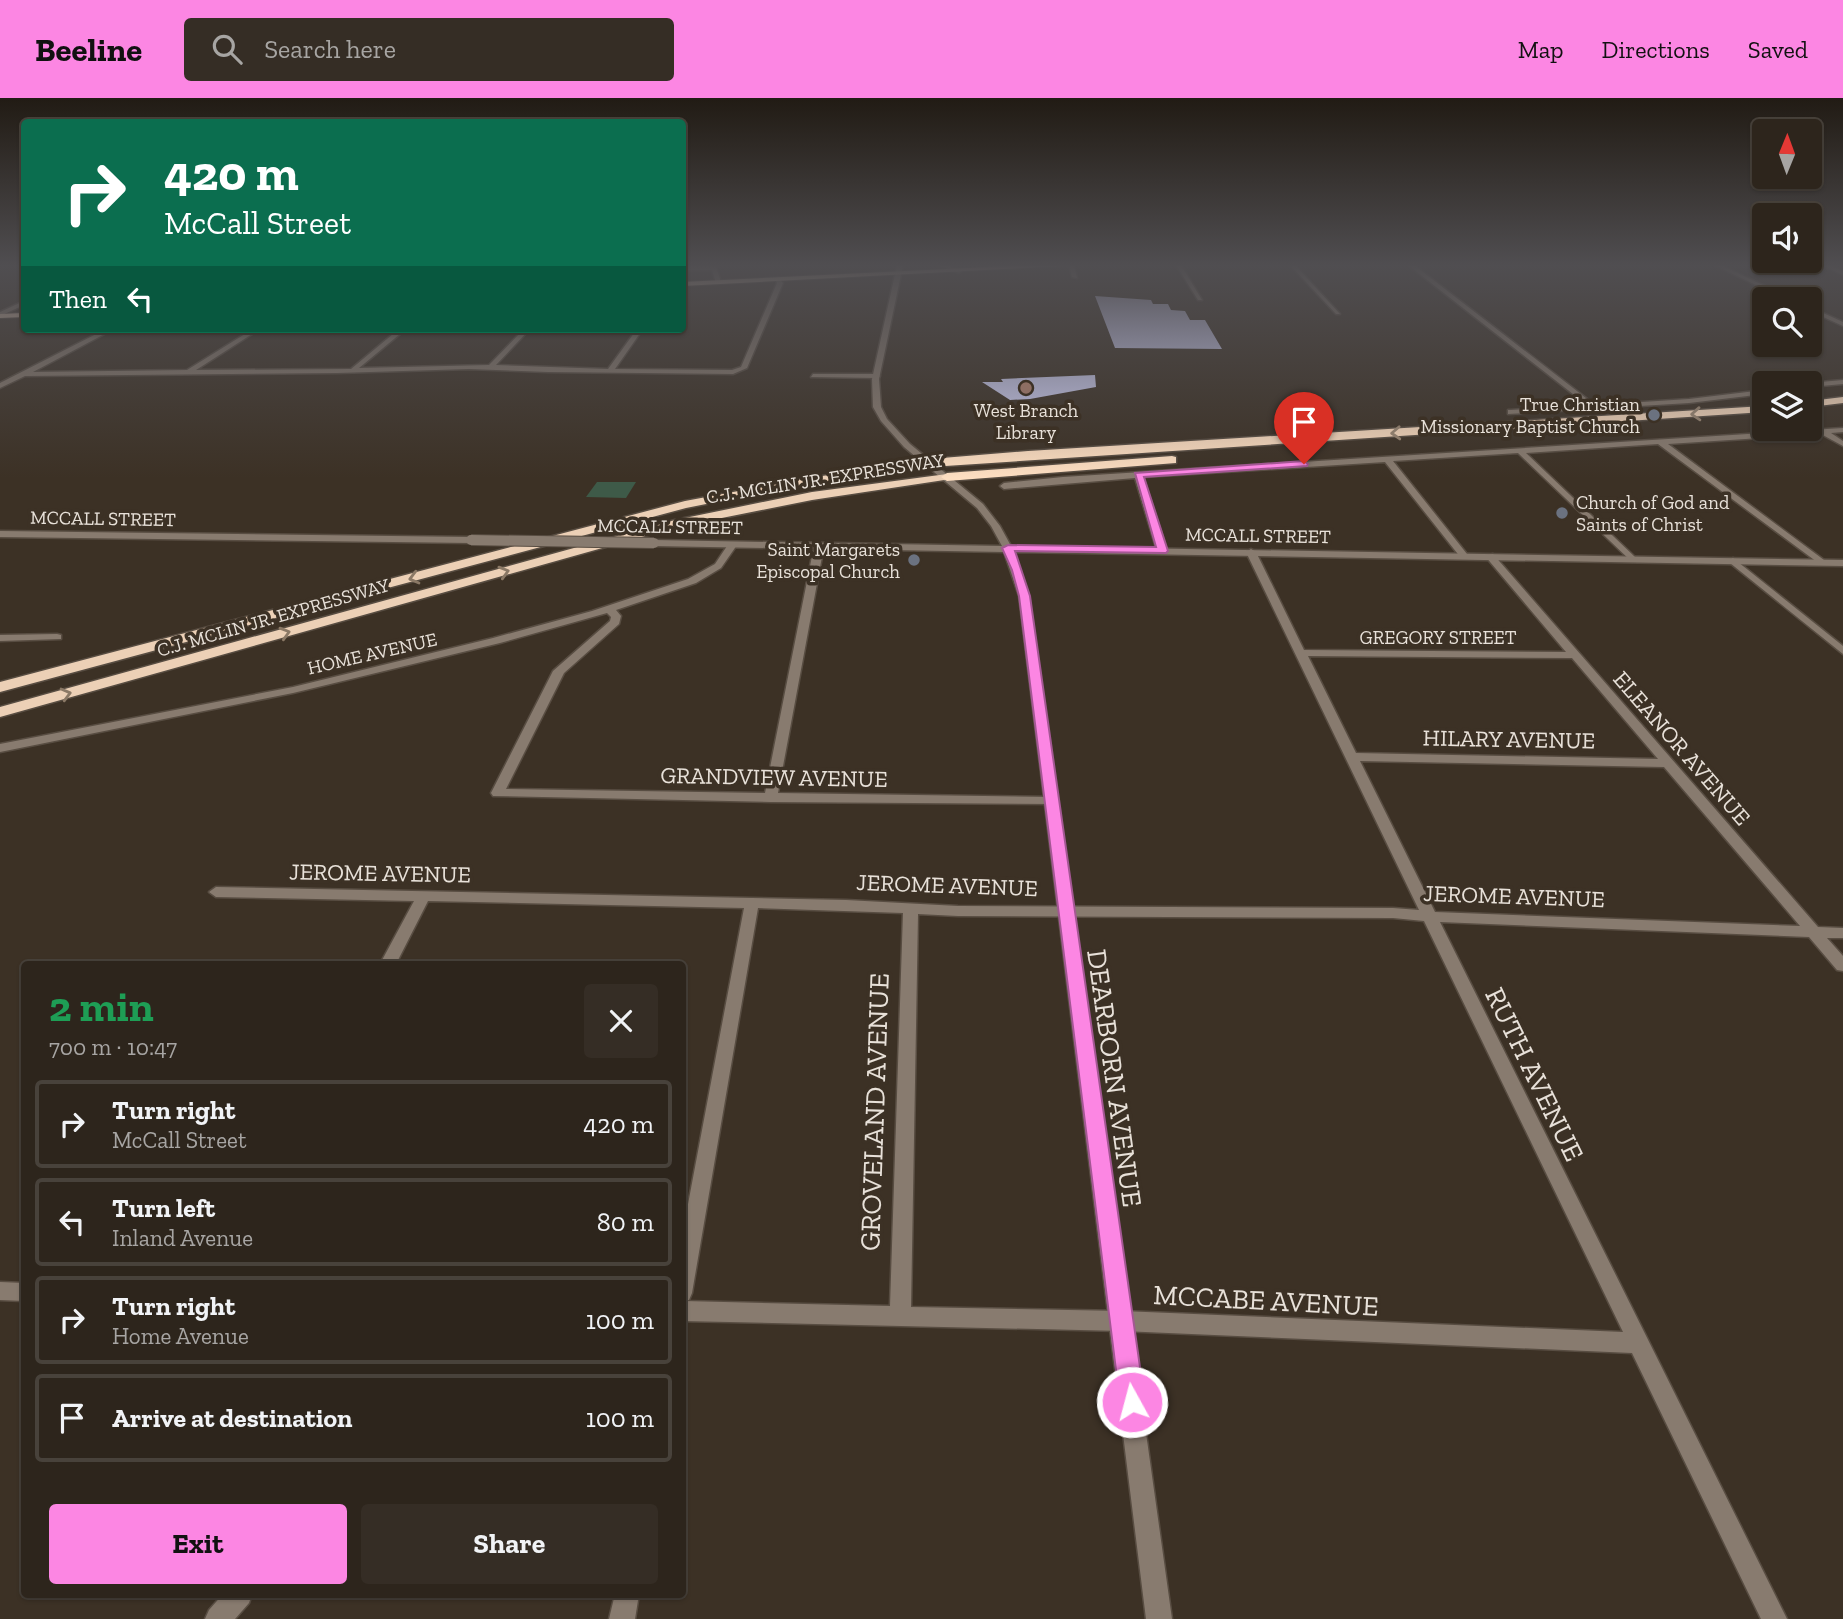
<!DOCTYPE html>
<html lang="en">
<head>
<meta charset="utf-8">
<style>
	:root { --surface:#2d251c; --page:#352d25; --text:#f1f3f6; --muted:#a7a5a3; --line:#48423b; --accent:#fc86e3 }
	body { margin:0; font-family:"Zilla Slab",serif; background:var(--page); color:var(--text); height:100vh; display:flex; flex-direction:column; font-size:26px; white-space:nowrap }
	* { box-sizing:border-box; margin:0 }
	p { font-size:23px; color:var(--muted) }
	.icon { flex:none; width:38px; height:38px; fill:none; stroke:currentColor; stroke-width:2; stroke-linecap:round; stroke-linejoin:round }
	.map { position:relative; flex:1; overflow:hidden }
	.sheet { position:absolute; left:21px; top:863px; width:665px; height:637px; display:flex; flex-direction:column; background:var(--surface); border-radius:7px; box-shadow:0 2px 5px #0004,0 0 0 2px var(--line) }
	.sheet>* { flex:none }
	.guide { position:absolute; left:21px; top:21px; width:665px; height:214px; border-radius:7px; box-shadow:0 2px 5px #0004,0 0 0 2px var(--line); background:#0b6e4f; color:#fff; overflow:hidden }
	.needle { width:46px; rotate:1deg }
	.controls { position:absolute; left:1752px; top:21px; display:grid; gap:14px }
	.controls a { display:grid; place-items:center; width:70px; height:70px; border-radius:7px; background:var(--surface); box-shadow:0 2px 5px #0004,0 0 0 2px var(--line); font-size:35px }
	.pin { position:absolute; display:grid; place-items:center; width:60px; height:60px; color:#fff; margin:-72px -30px; border-radius:50% 50% 50% 0; rotate:-45deg; box-shadow:0 0 7px #0007 }
	.pin .icon { rotate:45deg }
	.me { position:absolute; width:77px; margin:-38px; rotate:353deg; stroke-linejoin:round; filter:drop-shadow(0 0 5px #0008) }
	.turn { display:flex; align-items:center; gap:24px; height:147px; padding:0 28px; font-size:32px }
	.turn .icon { width:91px; height:91px; stroke-width:2.5 }
	.turn b { display:block; font-size:49px; line-height:60px }
	.then { display:flex; align-items:center; height:66px; padding:0 28px; background:#0003; gap:14px; font-size:26px }
	.round { display:grid; place-items:center; flex:none; width:74px; height:74px; border-radius:7px; background:var(--page) }
	.overview { display:flex; align-items:center; justify-content:space-between; height:119px; padding:0 28px }
	h1 { font-size:42px; font-weight:700; line-height:52px; color:#1e9e55 }
	.button { display:flex; gap:14px; margin-top:auto; padding:14px 28px }
	.button a { flex:1; height:80px; border-radius:7px; background:var(--accent); color:#111; font-size:28px; font-weight:700; line-height:80px; text-align:center }
	.button a+a { background:var(--page); color:var(--text) }
	ul { padding:0; list-style:none }
	li { display:flex; align-items:center; gap:21px; height:88px; margin:0 14px 10px; padding:0 14px; border:4px solid var(--line); border-radius:7px }
	li div { flex:1 }
	li b { display:block; font-size:26px }
	li em { font-style:normal }
	header { display:flex; align-items:center; gap:42px; box-sizing:border-box; height:98px; padding:0 35px; background:var(--accent); color:#111 }
	header strong { font-size:33px }
	nav { display:flex; gap:38px; margin-inline-start:auto; font-size:24px }
	.search { width:490px; height:63px; background:var(--page); display:flex; align-items:center; gap:18px; box-sizing:border-box; padding:0 24px; border-radius:7px; color:var(--muted); font-size:26px }
	.map>svg:first-child { display:block }
	.green { fill:#3e5a48 }
	.building { fill:#d0d1f6 }
	.lines { fill:none; stroke-linecap:round; stroke-linejoin:round }
	.minor-casing { stroke:#584d42; stroke-width:3 }
	.tertiary-casing { stroke:#584d42; stroke-width:3 }
	.primary-casing { stroke:#584d42; stroke-width:2 }
	.trunk-casing { stroke:#584d42; stroke-width:3 }
	.motorway-casing { stroke:#584d42; stroke-width:3 }
	.minor { fill:#887b6f; fill-rule:evenodd }
	.tertiary { fill:#887b6f; fill-rule:evenodd }
	.primary { fill:#dcc2aa; fill-rule:evenodd }
	.trunk { fill:#ecd0b6; fill-rule:evenodd }
	.motorway { fill:#fddec1; fill-rule:evenodd }
	.tertiary-bridge-casing { stroke:#584d42; stroke-width:12; stroke-linecap:butt }
	.tertiary-bridge { stroke:#887b6f; stroke-width:10 }
	.oneway { stroke:#9c8873 }
	.oneway2 { stroke:#8b7966 }
	.route { fill:#fc86e3; stroke:#a45794; stroke-width:2 }
	.education-dot { fill:#8d6e63; stroke:#3c3125; stroke-width:2.5 }
	.worship-dot { fill:#6b7280; stroke:#3c3125; stroke-width:2.5 }
	.labels { text-anchor:middle; stroke-width:7; stroke-linejoin:round; paint-order:stroke }
	.far-poi-label { font-size:19px; fill:#e8e1d9; stroke:#3c3125; text-anchor:end }
	.far-street-label { font-size:19px; fill:#e8e1d9; stroke:#3c3125 }
	.street-label { font-size:23px; fill:#e8e1d9; stroke:#3c3125 }
	.near-street-label { font-size:28px; fill:#e8e1d9; stroke:#3c3125 }
</style>
</head>
<body>
<header>
<strong>Beeline</strong>
<div class="search"><svg class="icon" aria-label="search" viewBox="0 0 24 24"><circle cx="10" cy="10" r="6"/><path d="M15 15l6 6"/></svg>Search here</div>
<nav><a>Map</a><a>Directions</a><a>Saved</a></nav>
</header>
<div class="map">
<svg width="1843" height="1521" viewBox="0 0 1843 1521">
	<rect width="100%" height="100%" fill="#3c3125"/>
	<!-- green -->
	<polygon class="green" points="597,384 636,384 626,400 586,399"/>
	<!-- building -->
	<g class="building">
		<polygon points="1095,198 1151,202 1153,206 1168,206 1171,212 1185,213 1190,222 1205,222 1222,251 1115,250"/>
		<polygon points="1095,277 1096,289 1030,301 1010,302 982,284 1003,284 1001,281"/>
	</g>
	<g class="lines">
		<defs>
			<g id="minor">
				<polygon points="938,167 946,167 962,173 959,175"/>
				<polygon points="1069,167 1074,168 1077,180 1072,179"/>
				<polygon points="1176,167 1181,167 1202,202 1198,202"/>
				<polygon points="1290,167 1295,167 1340,216 1336,216"/>
				<polygon points="1408,167 1414,167 1595,307 1689,301 1764,292 1764,296 1689,305 1508,316 1508,312 1511,312 1587,307"/>
				<polygon points="1714,167 1721,167 1792,201 1785,201"/>
				<polygon points="1822,167 1829,167 1843,173 1843,177"/>
				<polygon points="682,168 716,169 721,184 716,185 712,172 682,172"/>
				<polygon points="778,179 783,185 747,270 733,276 548,274 469,271 337,275 25,278 0,290 0,285 106,231 114,231 33,274 187,272 253,231 260,231 196,272 351,271 399,231 406,231 359,270 489,267 524,231 530,231 496,267 608,271 637,231 643,231 615,271 732,272 741,269 777,185 775,181"/>
				<polygon points="24,203 24,207 0,218 0,214"/>
				<polygon points="1810,209 1843,224 1843,228 1810,213"/>
				<polygon points="813,276 877,276 880,278 877,280 811,279"/>
				<polygon points="1843,282 1843,286 1810,289 1809,285"/>
				<polygon points="1843,330 1843,334 1831,335 1843,343 1843,348 1821,336 1668,346 1824,462 1824,466 1821,467 1658,346 1526,355 1635,459 1637,461 1632,464 1518,355 1393,363 1467,456 1469,458 1464,461 1461,460 1385,364 1143,379 1167,453 1162,456 1157,453 1135,380 1004,391 1000,388 1004,385 1063,379"/>
				<polygon points="732,444 737,447 721,470 696,485 616,512 621,518 619,526 564,575 506,691 765,695 814,448 819,445 824,448 778,695 1050,699 1057,703 1055,706 771,704 493,698 491,695 553,573 610,523 611,519 607,515 500,545 293,595 0,654 0,646 293,589 493,540 592,513 688,481 715,466 729,445"/>
				<path d="M1251,451L1256,454L1304,552L1566,554L1485,458L1493,456L1818,829L1843,830V840H1827L1843,858V873L1837,872L1809,839L1440,824L1787,1521H1761L1632,1255L1122,1233L682,1223V1138L744,810L428,803L396,866H380L414,803L216,799L209,794L216,789L846,802L958,808L1393,810L1419,812L1246,454ZM1308,558L1572,560L1658,661L1356,655ZM1360,663L1664,669L1800,828L1435,814ZM758,810L903,815L890,1208L684,1203L689,1202L692,1195ZM918,816L958,818L1393,820L1424,823L1623,1234L1122,1213L911,1209Z"/>
				<polygon points="1733,460 1843,548 1843,556 1730,465 1728,463"/>
				<polygon points="57,536 61,537 61,541 0,543 0,537"/>
				<polygon points="0,1184 24,1185 24,1203 0,1202"/>
				<polygon points="223,1496 252,1496 249,1505 235,1521 205,1521 209,1512"/>
				<polygon points="615,1496 639,1496 635,1521 609,1521"/>
			</g>
			<g id="tertiary">
				<polygon points="897,167 903,167 879,281 881,309 887,321 910,346 983,406 1000,428 1011,448 1843,462 1843,468 1014,454 1029,498 1172,1521 1146,1521 1019,498 1004,454 654,448 649,445 654,442 1002,448 991,428 977,410 904,349 881,323 873,309 872,281"/>
				<polygon points="0,433 471,439 476,442 471,445 0,439"/>
			</g>
			<g id="primary">
				<polygon points="1029,167 1079,167 682,188 682,184"/>
				<polygon points="24,215 24,219 0,220 0,216"/>
			</g>
			<g id="trunk">
				<polygon points="930,362 934,363 934,367 802,387 686,410 0,594 0,584 685,403 802,381"/>
				<polygon points="947,376 951,377 951,381 812,402 677,429 0,619 0,609 675,422 812,394"/>
			</g>
			<g id="motorway">
				<polygon points="1843,299 1843,305 1810,309 1810,303"/>
				<polygon points="1764,308 1764,314 930,369 924,365 930,361 1028,353"/>
				<polygon points="1172,358 1176,359 1176,365 947,383 941,379 947,375"/>
			</g>
		</defs>
		<!-- minor casing -->
		<use href="#minor" class="minor-casing"/>
		<!-- tertiary casing -->
		<use href="#tertiary" class="tertiary-casing"/>
		<!-- primary casing -->
		<use href="#primary" class="primary-casing"/>
		<!-- trunk casing -->
		<use href="#trunk" class="trunk-casing"/>
		<!-- motorway casing -->
		<use href="#motorway" class="motorway-casing"/>
		<!-- minor -->
		<use href="#minor" class="minor"/>
		<!-- tertiary -->
		<use href="#tertiary" class="tertiary"/>
		<!-- primary -->
		<use href="#primary" class="primary"/>
		<!-- trunk -->
		<use href="#trunk" class="trunk"/>
		<!-- motorway -->
		<use href="#motorway" class="motorway"/>
		<defs>
			<polyline id="tertiary-bridge" points="471,442 654,445"/>
		</defs>
		<!-- tertiary-bridge casing -->
		<use href="#tertiary-bridge" class="tertiary-bridge-casing"/>
		<!-- tertiary-bridge -->
		<use href="#tertiary-bridge" class="tertiary-bridge"/>
	</g>
	<!-- one-way arrows -->
	<defs><path id="oneway-chevron" d="M-2-3.5L2.5 0L-2 3.5" fill="none" stroke-width="1.6" stroke-linecap="round" stroke-linejoin="round" transform="scale(1.75)"/></defs>
	<g class="oneway">
		<use href="#oneway-chevron" transform="translate(1696 316) rotate(176)"/>
		<use href="#oneway-chevron" transform="translate(1396 335) rotate(177)"/>
	</g>
	<g class="oneway2">
		<use href="#oneway-chevron" transform="translate(504 474) rotate(-16)"/>
		<use href="#oneway-chevron" transform="translate(414 480) rotate(165)"/>
		<use href="#oneway-chevron" transform="translate(285 535) rotate(-16)"/>
		<use href="#oneway-chevron" transform="translate(66 596) rotate(-15)"/>
	</g>
	<!-- sky -->
	<linearGradient id="sky" x2="0" y2="1"><stop stop-color="#211b14"/><stop offset="0.44" stop-color="#504e51"/><stop offset="1" stop-color="#504e51" stop-opacity="0"/></linearGradient>
	<rect width="1843" height="380" fill="url(#sky)"/>
	<!-- route -->
	<polygon class="route" points="1304,363 1308,366 1307,368 1144,379 1168,453 1166,455 1015,453 1030,498 1145,1304 1141,1313 1132,1317 1123,1313 1120,1304 1019,498 1012,472 1002,450 1008,447 1156,449 1135,375"/>
	<!-- markers -->
	<circle class="education-dot" cx="1026" cy="290" r="7"/>
	<g class="worship-dot">
		<circle cx="1654" cy="317" r="7"/>
		<circle cx="1562" cy="415" r="7"/>
		<circle cx="914" cy="462" r="7"/>
	</g>
	<g class="labels">
		<!-- far-poi labels -->
		<g class="far-poi-label">
			<text x="1640" y="313">True Christian<tspan x="1640" dy="22">Missionary Baptist Church</tspan></text>
			<text x="1026" y="319" text-anchor="middle">West Branch<tspan x="1026" dy="22">Library</tspan></text>
			<text x="1576" y="411" text-anchor="start">Church of God and<tspan x="1576" dy="22">Saints of Christ</tspan></text>
			<text x="900" y="458">Saint Margarets<tspan x="900" dy="22">Episcopal Church</tspan></text>
		</g>
		<!-- far-street labels -->
		<g class="far-street-label">
			<text transform="translate(825 380) rotate(-9)" y="7">C.J. MCLIN JR. EXPRESSWAY</text>
			<text transform="translate(103 420) rotate(1)" y="7">MCCALL STREET</text>
			<text transform="translate(670 428) rotate(1)" y="7">MCCALL STREET</text>
			<text transform="translate(1258 437) rotate(1)" y="7">MCCALL STREET</text>
			<text transform="translate(273 519) rotate(-16)" y="7">C.J. MCLIN JR. EXPRESSWAY</text>
			<text x="1438" y="546">GREGORY STREET</text>
			<text transform="translate(372 555) rotate(-13)" y="7">HOME AVENUE</text>
		</g>
		<!-- street labels -->
		<g class="street-label">
			<text transform="translate(1509 641) rotate(1)" y="8">HILARY AVENUE</text>
			<text transform="translate(1682 650) rotate(49)" y="8">ELEANOR AVENUE</text>
			<text transform="translate(774 679) rotate(1)" y="8">GRANDVIEW AVENUE</text>
			<text transform="translate(380 775) rotate(1)" y="8">JEROME AVENUE</text>
			<text transform="translate(947 787) rotate(2)" y="8">JEROME AVENUE</text>
			<text transform="translate(1514 798) rotate(2)" y="8">JEROME AVENUE</text>
		</g>
		<!-- near-street labels -->
		<g class="near-street-label">
			<text transform="translate(1535 976) rotate(64)" y="10">RUTH AVENUE</text>
			<text transform="translate(1115 980) rotate(82)" y="10">DEARBORN AVENUE</text>
			<text transform="translate(874 1014) rotate(-88)" y="10">GROVELAND AVENUE</text>
			<text transform="translate(1266 1202) rotate(3)" y="10">MCCABE AVENUE</text>
		</g>
	</g>
</svg>
<div class="controls">
<a><svg class="needle" viewBox="-14 -14 28 28"><path d="M0-13l5 13h-10z" fill="#e53935"/><path d="M0 13l5-13h-10z" fill="#a7a5a3"/></svg></a>
<a><svg class="icon" aria-label="sound" viewBox="0 0 24 24"><path d="M4 9h4l5-4v14l-5-4H4zM17 9q2 3 0 6"/></svg></a>
<a><svg class="icon" aria-label="search" viewBox="0 0 24 24"><circle cx="10" cy="10" r="6"/><path d="M15 15l6 6"/></svg></a>
<a><svg class="icon" aria-label="layers" viewBox="0 0 24 24"><path d="M12 4l9 5-9 5-9-5zM3 14l9 5 9-5"/></svg></a>
</div>
<div class="pin" style="left:1304px;top:366px;background:#d93025"><svg class="icon" aria-label="arrive" viewBox="0 0 24 24"><path d="M6 21V4h12l-3 4 3 4H6"/></svg></div>
<svg class="me" style="left:1132px;top:1304px" viewBox="-20 -20 40 40"><circle r="17" fill="#fc86e3" stroke="#fff" stroke-width="3"/><path d="M0-11L8 9 0 5-8 9z" fill="#fff"/></svg>
<div class="guide">
<div class="turn"><svg class="icon" aria-label="right" viewBox="0 0 24 24"><path d="M7 20v-9h11M14 6l5 5-5 5"/></svg><div><b>420 m</b>McCall Street</div></div>
<div class="then">Then<svg class="icon" aria-label="left" viewBox="0 0 24 24"><path d="M17 20v-9H6M10 6l-5 5 5 5"/></svg></div>
</div>
<section class="sheet">
<div class="overview"><div><h1>2 min</h1><p>700 m · 10:47</p></div><a class="round"><svg class="icon" aria-label="close" viewBox="0 0 24 24"><path d="M6 6l12 12M18 6L6 18"/></svg></a></div>
<ul>
<li><svg class="icon" aria-label="right" viewBox="0 0 24 24"><path d="M7 20v-9h11M14 6l5 5-5 5"/></svg><div><b>Turn right</b><p>McCall Street</p></div><em>420 m</em></li>
<li><svg class="icon" aria-label="left" viewBox="0 0 24 24"><path d="M17 20v-9H6M10 6l-5 5 5 5"/></svg><div><b>Turn left</b><p>Inland Avenue</p></div><em>80 m</em></li>
<li><svg class="icon" aria-label="right" viewBox="0 0 24 24"><path d="M7 20v-9h11M14 6l5 5-5 5"/></svg><div><b>Turn right</b><p>Home Avenue</p></div><em>100 m</em></li>
<li><svg class="icon" aria-label="arrive" viewBox="0 0 24 24"><path d="M6 21V4h12l-3 4 3 4H6"/></svg><div><b>Arrive at destination</b></div><em>100 m</em></li>
</ul>
<div class="button"><a>Exit</a><a>Share</a></div>
</section>
</div>
</body>
</html>
